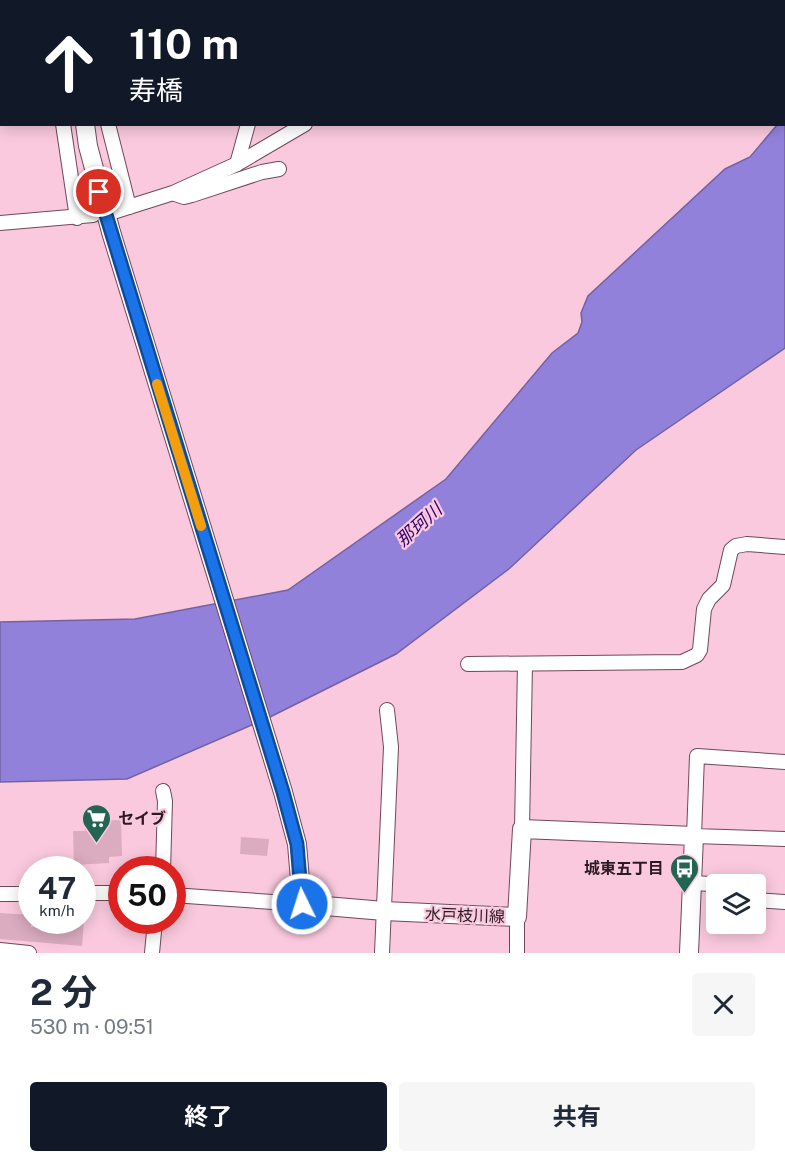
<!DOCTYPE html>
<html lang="ja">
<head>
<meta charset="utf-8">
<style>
	:root { --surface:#fff; --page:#f6f6f7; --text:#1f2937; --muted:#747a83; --accent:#111827 }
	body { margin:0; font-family:"Public Sans","Noto Sans JP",sans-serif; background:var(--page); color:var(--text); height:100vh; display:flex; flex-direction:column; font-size:22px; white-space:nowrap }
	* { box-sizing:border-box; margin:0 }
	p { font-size:20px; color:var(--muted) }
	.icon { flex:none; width:33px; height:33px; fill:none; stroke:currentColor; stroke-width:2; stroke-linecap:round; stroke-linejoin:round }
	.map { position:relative; height:953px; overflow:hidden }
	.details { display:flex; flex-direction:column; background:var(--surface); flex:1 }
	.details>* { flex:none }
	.hud { position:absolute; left:0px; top:0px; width:786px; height:126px; box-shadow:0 3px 15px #0003; background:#111827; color:#fff; overflow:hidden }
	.controls { position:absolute; left:706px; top:874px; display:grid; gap:12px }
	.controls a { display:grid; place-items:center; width:60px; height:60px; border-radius:6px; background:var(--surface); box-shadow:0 3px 15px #0003; font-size:30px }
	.speed { position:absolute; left:18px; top:856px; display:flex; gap:12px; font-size:30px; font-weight:700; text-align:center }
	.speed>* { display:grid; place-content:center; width:78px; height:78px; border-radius:50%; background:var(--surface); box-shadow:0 3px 15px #0003; line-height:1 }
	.speed small { font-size:15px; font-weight:400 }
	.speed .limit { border:9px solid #d22; background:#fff; color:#111 }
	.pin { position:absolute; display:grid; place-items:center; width:51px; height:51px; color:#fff; margin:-26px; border:3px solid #fff; border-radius:50%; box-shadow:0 2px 6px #0007 }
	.me { position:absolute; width:66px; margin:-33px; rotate:356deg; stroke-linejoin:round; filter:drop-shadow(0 0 4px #0008) }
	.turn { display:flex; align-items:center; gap:21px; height:126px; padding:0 30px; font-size:27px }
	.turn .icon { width:78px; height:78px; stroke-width:2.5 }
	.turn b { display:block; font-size:42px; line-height:51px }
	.round { display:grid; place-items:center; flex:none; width:63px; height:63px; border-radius:6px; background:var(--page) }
	.summary { display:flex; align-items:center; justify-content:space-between; height:102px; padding:0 30px }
	h1 { font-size:36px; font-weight:700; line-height:45px }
	.primary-button { display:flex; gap:12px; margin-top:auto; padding:12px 30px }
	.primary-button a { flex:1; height:69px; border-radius:6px; background:var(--accent); color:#fff; font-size:24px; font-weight:700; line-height:69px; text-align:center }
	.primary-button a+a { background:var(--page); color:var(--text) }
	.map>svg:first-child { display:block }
	.water { fill:#9281da; stroke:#7362a3; stroke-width:1.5 }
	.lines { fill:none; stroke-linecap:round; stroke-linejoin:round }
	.river { stroke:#9281da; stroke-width:16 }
	.building { fill:#dbacc0 }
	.minor-casing { stroke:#70485a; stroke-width:16 }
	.major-casing { stroke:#70485a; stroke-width:20 }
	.minor { stroke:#fff; stroke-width:14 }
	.major { stroke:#fff; stroke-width:18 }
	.route-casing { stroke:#114b97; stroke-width:15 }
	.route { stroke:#1a73e8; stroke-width:10 }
	.slow { stroke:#f59e0b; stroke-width:10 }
	.labels { text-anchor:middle; stroke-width:4.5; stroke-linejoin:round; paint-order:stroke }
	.poi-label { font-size:16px; font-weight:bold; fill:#2b1a22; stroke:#fac9dd; text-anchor:start }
	.street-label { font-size:16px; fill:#2b1a22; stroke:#fac9dd }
	.water-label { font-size:18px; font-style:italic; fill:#300070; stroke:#fac9dd }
</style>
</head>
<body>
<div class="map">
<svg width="785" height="953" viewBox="0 0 785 953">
	<rect width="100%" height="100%" fill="#fac9dd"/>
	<!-- water -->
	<polygon class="water" points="785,116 785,348 636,450 510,568 396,654 268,718 127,779 0,782 0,622 135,619 288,590 446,479 552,353 578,333 582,322 581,313 588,296 725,169 750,157 777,125 784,124"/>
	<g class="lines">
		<!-- river -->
		<g class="river">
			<polyline points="762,0 763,2"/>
			<polyline points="784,29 785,29"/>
		</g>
	</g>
	<!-- building -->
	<g class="building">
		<polygon points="121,820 122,856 109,857 109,863 74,865 73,831 85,831 84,821"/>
		<polygon points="241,837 269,839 267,856 240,854"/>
		<polygon points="0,913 32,915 31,927 41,927 42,921 84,922 82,946 0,939"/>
	</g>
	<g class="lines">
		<defs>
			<g id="minor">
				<polyline points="52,0 59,2"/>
				<polyline points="315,0 319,2"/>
				<polyline points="11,2 11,0"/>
				<polyline points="275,2 276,0"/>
				<polyline points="516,2 519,0"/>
				<polyline points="0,104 2,90"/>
				<polyline points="63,124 77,218"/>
				<polyline points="108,124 129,207"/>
				<polyline points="237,164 248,124"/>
				<polyline points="175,194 184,197 192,195 262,172 279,169"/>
				<polyline points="116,211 173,193 237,164 305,124"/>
				<polyline points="0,223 93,215"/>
				<polyline points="468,664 682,662 697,655 700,650 704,609 709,599 723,585 731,550 736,546 747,544 785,547"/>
				<polyline points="785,762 697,756 694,836 785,839"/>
				<polyline points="163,791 165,801 163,870"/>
				<polyline points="522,829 525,664"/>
				<polyline points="692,883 731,885"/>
				<polyline points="82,893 122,893"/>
				<polyline points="0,894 32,894"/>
				<polyline points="172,895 302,904"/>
				<polyline points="756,900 785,902"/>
				<polyline points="0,950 29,953"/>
				<polyline points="152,953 155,921"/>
				<polyline points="382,953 391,747 387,710"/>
				<polyline points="517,953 517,917"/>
			</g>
			<g id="major">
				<polyline points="78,2 79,0"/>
				<polyline points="85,124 88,146 111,232 283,792 297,844 302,904 384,911 517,917 522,829 694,836 689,953"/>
			</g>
		</defs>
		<!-- minor casing -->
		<use href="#minor" class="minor-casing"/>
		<!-- major casing -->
		<use href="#major" class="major-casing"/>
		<!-- minor -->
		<use href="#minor" class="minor"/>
		<!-- major -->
		<use href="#major" class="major"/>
	</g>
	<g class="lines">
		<defs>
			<polyline id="route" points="99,192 283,792 297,844 302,904"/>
		</defs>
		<!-- route casing -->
		<use href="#route" class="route-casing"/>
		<!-- route -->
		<use href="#route" class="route"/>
		<!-- slow -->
		<polyline class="slow" points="157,384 201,526"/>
	</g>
	<!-- icons -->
	<defs>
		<symbol id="supermarket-pin" viewBox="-11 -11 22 30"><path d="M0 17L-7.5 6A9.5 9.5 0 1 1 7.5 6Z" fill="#236452" stroke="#fac9dd"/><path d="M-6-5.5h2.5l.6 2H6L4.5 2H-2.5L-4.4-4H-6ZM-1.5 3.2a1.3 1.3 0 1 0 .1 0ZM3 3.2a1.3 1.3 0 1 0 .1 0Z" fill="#fff"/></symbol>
		<symbol id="bus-pin" viewBox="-11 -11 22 30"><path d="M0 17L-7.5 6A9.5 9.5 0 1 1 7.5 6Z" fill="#236452" stroke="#fac9dd"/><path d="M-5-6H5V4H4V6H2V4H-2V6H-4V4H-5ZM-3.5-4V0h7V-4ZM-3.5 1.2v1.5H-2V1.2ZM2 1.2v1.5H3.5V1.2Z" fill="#fff"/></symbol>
	</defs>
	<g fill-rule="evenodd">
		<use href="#supermarket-pin" x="80" y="802" width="33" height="45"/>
		<use href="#bus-pin" x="668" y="852" width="33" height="45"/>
	</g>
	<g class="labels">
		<!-- poi labels -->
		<g class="poi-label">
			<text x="118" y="824">セイブ</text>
			<text x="664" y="874" text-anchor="end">城東五丁目</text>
		</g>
		<!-- street labels -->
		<g class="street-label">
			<text transform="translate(465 915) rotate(2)" y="6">水戸枝川線</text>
		</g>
		<!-- water labels -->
		<g class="water-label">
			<text transform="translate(419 525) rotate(-42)" y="6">那珂川</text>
		</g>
	</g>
</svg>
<div class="controls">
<a><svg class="icon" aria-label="layers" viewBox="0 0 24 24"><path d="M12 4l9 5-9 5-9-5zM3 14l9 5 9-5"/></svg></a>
</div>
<div class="speed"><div>47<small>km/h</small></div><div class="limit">50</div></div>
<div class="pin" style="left:99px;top:192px;background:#d93025"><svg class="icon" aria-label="arrive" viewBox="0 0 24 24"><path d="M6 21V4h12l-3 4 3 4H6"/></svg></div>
<svg class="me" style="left:302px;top:904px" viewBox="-20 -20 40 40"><circle r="17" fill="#1a73e8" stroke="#fff" stroke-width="3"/><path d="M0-11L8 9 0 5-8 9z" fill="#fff"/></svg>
<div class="hud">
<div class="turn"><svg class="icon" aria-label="ahead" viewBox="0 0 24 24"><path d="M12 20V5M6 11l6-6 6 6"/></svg><div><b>110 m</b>寿橋</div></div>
</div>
</div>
<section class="details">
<div class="summary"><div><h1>2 分</h1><p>530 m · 09:51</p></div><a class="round"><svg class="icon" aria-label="close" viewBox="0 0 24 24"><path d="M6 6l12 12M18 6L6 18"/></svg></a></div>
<div class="primary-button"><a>終了</a><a>共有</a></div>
</section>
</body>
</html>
